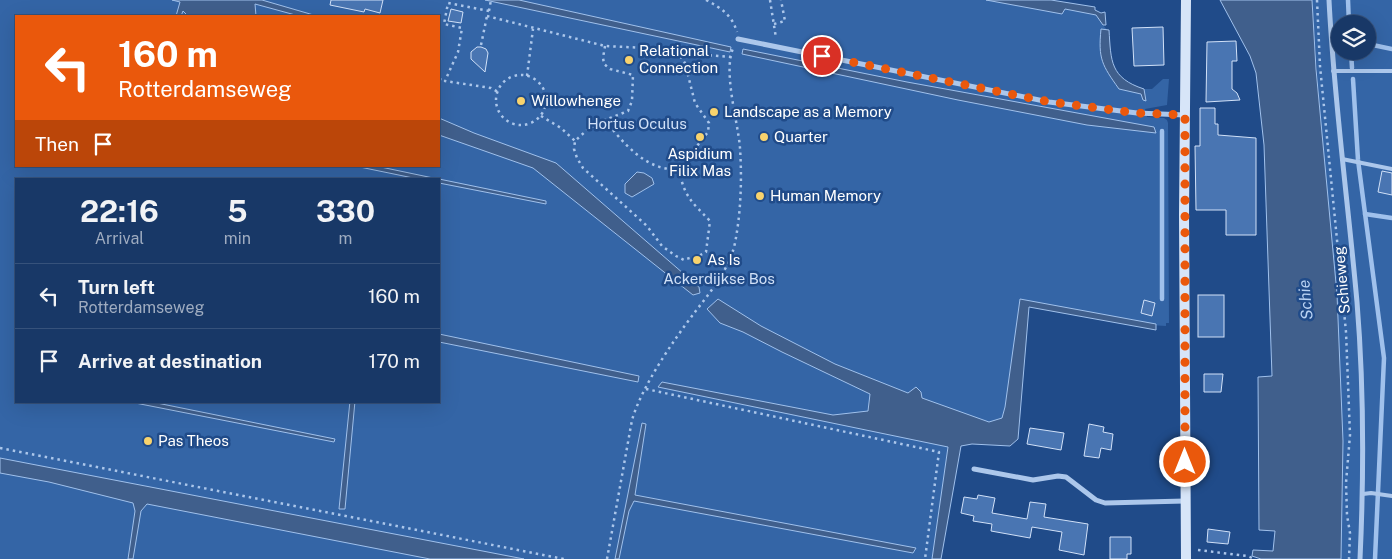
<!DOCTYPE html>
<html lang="en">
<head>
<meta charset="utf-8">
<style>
	:root { --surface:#183867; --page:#254370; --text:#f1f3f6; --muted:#9facc0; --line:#36527b }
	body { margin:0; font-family:"Public Sans",sans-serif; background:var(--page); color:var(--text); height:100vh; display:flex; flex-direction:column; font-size:19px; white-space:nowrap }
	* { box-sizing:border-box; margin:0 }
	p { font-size:16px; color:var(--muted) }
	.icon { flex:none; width:28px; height:28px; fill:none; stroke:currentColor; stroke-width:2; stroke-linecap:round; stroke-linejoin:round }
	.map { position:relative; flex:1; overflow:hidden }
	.details { position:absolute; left:15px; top:178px; width:425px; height:225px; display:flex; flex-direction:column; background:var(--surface); border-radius:0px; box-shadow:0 5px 20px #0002,0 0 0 1px var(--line) }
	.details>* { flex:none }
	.guide { position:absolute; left:15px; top:15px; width:425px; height:152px; border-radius:0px; box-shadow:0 5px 20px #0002,0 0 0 1px var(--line); background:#ea580c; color:#fff; overflow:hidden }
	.tools { position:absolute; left:1331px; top:15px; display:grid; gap:10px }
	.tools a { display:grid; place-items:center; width:45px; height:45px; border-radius:50%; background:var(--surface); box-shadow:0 5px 20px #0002,0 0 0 1px var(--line); font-size:25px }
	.pin { position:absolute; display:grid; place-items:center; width:42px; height:42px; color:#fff; margin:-21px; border:2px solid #fff; border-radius:50%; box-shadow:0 1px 5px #0007 }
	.me { position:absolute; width:55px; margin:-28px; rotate:0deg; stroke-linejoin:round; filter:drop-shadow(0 0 4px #0008) }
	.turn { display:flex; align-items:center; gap:18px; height:105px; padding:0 20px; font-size:22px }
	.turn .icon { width:65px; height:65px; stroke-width:2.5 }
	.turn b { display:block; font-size:35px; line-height:42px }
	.then { display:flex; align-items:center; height:48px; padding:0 20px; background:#0003; gap:10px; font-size:19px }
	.eta { display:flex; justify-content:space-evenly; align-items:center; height:85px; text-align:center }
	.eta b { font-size:30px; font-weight:700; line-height:35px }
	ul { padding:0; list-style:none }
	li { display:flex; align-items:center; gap:15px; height:65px; padding:0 20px; border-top:1px solid var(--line) }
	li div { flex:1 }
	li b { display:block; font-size:19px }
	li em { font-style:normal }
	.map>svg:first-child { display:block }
	.green { fill:#3465a6; fill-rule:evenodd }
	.water { fill:#405f8c; stroke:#a0c1ec }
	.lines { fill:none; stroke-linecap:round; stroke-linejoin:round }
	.stream { stroke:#a0c1ec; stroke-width:4.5 }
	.building { fill:#4975b2; stroke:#d1e1f8 }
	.path { stroke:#acc7eb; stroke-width:2.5; stroke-dasharray:2.5 4; stroke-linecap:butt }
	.lane { stroke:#acc7eb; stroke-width:4 }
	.street { stroke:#acc7eb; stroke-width:5 }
	.secondary { stroke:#d7e5f8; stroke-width:10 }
	.route { stroke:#ea580c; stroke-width:9; stroke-dasharray:0 16.2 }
	.poi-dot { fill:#f8d36d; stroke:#204b89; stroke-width:2 }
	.labels { text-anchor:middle; stroke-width:5; stroke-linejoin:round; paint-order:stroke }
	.poi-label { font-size:15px; fill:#fff; stroke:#204b89; text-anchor:start }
	.park-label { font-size:15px; fill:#d1e1f8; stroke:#204b89 }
	.street-label { font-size:15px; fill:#fff; stroke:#204b89 }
	.water-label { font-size:16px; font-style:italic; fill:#b8d1f2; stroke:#204b89 }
</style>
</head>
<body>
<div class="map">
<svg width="1392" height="559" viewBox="0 0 1392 559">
	<rect width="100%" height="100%" fill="#204b89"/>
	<!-- green -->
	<g class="green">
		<path d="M0,0H1030L1102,16L1103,25L1107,30H1104L1106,56L1120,82L1143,91L1146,100L1144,89H1152L1163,79H1169L1167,105L1145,109L1147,117L1164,118L1167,120L1168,123L1169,323H1166V326L1150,325L1025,303L1006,430L961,432L937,559H0ZM16,16H439V166H16ZM16,179H439V401H16Z"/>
		<path d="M1312,0H1392V559H1341L1343,441ZM1340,24H1368V51H1340Z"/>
	</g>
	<!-- water -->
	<g class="water">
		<polygon points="172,0 262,0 317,16 299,16 255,4 256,16 188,16 183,11 181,16 176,16 180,2"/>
		<polygon points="485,0 519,0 731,47 730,52"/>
		<polygon points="986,0 1051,0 1095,7 1095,10 1101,13 1105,12 1106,25 1103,25 1096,15 1065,9 1062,14"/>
		<polygon points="1220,0 1312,0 1316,69 1337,294 1343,441 1341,559 1261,559 1252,556 1253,550 1273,551 1275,531 1259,530 1258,377 1272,376 1264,145 1256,73 1250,56"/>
		<path d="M1101,29L1109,30C1111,61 1110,78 1144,89L1146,101L1143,100L1141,94L1119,89C1102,65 1098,59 1101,29Z"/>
		<polygon points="743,49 907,82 1154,127 1156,133 1087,125 958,100 742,54"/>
		<polygon points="439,118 474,133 556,163 699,287 700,293 693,295 533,168 439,135"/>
		<polygon points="355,166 376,166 438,179 418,179"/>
		<polygon points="637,172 644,173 652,178 654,184 632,197 625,193 625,184"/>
		<polygon points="439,179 546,201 546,204 439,183"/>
		<polygon points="718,299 761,326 835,364 908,393 916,387 921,392 922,398 989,422 1002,418 1005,407 1020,299 1156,324 1156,330 1029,307 1018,439 1010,446 972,444 961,446 941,559 932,559 948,447 658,387 662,382 833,415 868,411 870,394 782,352 743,332 720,323 707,309"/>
		<polygon points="439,334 639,376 638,382 439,342"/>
		<polygon points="125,401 147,401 335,439 334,442"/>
		<polygon points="350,401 355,401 345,509 339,509"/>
		<polygon points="642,423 646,424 635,495 916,548 913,553 634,501 629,511 619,559 615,559"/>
		<polygon points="0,458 524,559 430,559 147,504 141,511 133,559 128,559 135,511 133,503 49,482 0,473"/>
	</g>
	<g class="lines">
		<!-- stream -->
		<g class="stream">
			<polyline points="1348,0 1349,24"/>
			<polyline points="1368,44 1392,49"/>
			<polyline points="1351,51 1352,68"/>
			<polyline points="1353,79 1358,160 1384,358 1375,559"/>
			<polyline points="1365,214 1392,218"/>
			<polyline points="1162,299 1162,131"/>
		</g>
	</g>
	<!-- building -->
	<g class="building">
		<polygon points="331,0 383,0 380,13 365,9 364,12 330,5"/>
		<polygon points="451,9 463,12 461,23 448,21"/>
		<polygon points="1163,27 1164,65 1134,66 1132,28"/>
		<polygon points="1236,41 1237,61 1232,61 1232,89 1237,93 1240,100 1206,102 1207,42"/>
		<polygon points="477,47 481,47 486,49 488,53 485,72 471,59 471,52"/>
		<polygon points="1200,108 1215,108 1215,124 1218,124 1218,135 1256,138 1256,235 1226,235 1226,210 1196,210 1195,146 1200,146"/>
		<polygon points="1382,171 1392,173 1392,195 1378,192"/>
		<rect x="1198" y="295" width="26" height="42"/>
		<polygon points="1144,300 1155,303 1152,316 1141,313"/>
		<polygon points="1204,374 1223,374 1221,392 1204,392"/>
		<polygon points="1089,424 1104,427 1103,432 1113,434 1111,450 1101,448 1099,458 1084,456"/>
		<polygon points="1030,428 1064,433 1061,450 1027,444"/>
		<polygon points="978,495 995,498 992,513 1027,519 1030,502 1046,504 1044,517 1088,524 1084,555 1059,550 1062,532 1032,527 1030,538 991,531 992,524 973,521 974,516 961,513 964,497 977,499"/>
		<polygon points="1208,529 1230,532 1228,544 1207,542"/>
		<polygon points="1110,537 1131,537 1131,554 1127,554 1127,559 1110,559"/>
	</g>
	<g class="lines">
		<!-- path -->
		<g class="path">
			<path d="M706,0C721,8 732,15 737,32"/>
			<polyline points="770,0 776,38"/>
			<polyline points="1317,0 1320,66 1346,332 1350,435 1346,483 1347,515 1350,533 1349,559"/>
			<polyline points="489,11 448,3 444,24 462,28 458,52 445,81 491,88 498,92"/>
			<polyline points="489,11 491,0"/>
			<polyline points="320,15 321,16"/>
			<polyline points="487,16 605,46 647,48 665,51 680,56 695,54 731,57"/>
			<polyline points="774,24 785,21 781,0"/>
			<polyline points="481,45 487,16"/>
			<path d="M605,46L603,58L604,64L610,69L633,75L632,101L628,111L605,120L587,130L575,141L574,149L577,158L583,168L647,226L662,246L676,256L684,260C691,257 701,256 706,252L710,221C692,202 684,197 679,169L708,132L709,123L695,103L685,63L680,56"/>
			<circle cx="521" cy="100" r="25"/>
			<polyline points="527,76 533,29"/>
			<polyline points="439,79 445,81"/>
			<polyline points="541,116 561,128 575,141"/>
			<path d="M605,120C623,143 647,172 679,169"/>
			<polyline points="646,389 939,452 925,559"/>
			<polyline points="0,448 564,559"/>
			<polyline points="1198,550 1247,556 1255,559"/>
			<path d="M607,559L632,420C642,386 673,341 695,312C711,291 729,270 735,243C741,212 742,179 740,148C738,121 722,70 734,46"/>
		</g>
		<!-- lane -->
		<g class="lane">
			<polyline points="1333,71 1392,71"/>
			<polyline points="1342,159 1392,169"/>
			<polyline points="1363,494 1371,493 1392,496"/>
		</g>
		<!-- street -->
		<g class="street">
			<path d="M1329,0C1334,101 1348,201 1357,302C1364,388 1364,473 1360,559"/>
			<polyline points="738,39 1049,102 1137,113 1185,115"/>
			<polyline points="974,469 1033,480 1058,476 1066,477 1096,500 1105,503 1185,501"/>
		</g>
		<!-- secondary -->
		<polyline class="secondary" points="1186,559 1184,215 1186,0"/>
	</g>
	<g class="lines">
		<!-- route -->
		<polyline class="route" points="822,56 1050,102 1137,113 1185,115 1185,462"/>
	</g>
	<!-- markers -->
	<g class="poi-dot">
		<circle cx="629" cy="60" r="5"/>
		<circle cx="521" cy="101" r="5"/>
		<circle cx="714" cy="112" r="5"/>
		<circle cx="700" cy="137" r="5"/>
		<circle cx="764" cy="137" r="5"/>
		<circle cx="760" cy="196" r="5"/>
		<circle cx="697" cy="260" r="5"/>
		<circle cx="148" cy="441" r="5"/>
	</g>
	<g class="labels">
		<!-- poi labels -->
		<g class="poi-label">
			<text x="639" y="56">Relational<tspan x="639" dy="17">Connection</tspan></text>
			<text x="531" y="106">Willowhenge</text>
			<text x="724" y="117">Landscape as a Memory</text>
			<text x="774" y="142">Quarter</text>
			<text x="700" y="159" text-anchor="middle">Aspidium<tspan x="700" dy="17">Filix Mas</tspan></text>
			<text x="770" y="201">Human Memory</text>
			<text x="707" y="265">As Is</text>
			<text x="158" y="446">Pas Theos</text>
		</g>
		<!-- park labels -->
		<g class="park-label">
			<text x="637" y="129">Hortus Oculus</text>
			<text x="719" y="284">Ackerdijkse Bos</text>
		</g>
		<!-- street labels -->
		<g class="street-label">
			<text transform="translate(1342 280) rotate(-95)" y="5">Schieweg</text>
		</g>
		<!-- water labels -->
		<g class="water-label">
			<text transform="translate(1305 300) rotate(-95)" y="6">Schie</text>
		</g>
	</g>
</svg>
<div class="tools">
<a><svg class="icon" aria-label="layers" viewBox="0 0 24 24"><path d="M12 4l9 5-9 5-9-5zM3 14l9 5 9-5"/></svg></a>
</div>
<div class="pin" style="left:822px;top:56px;background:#d93025"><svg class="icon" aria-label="arrive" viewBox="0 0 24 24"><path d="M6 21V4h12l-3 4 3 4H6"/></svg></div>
<svg class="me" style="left:1185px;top:462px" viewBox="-20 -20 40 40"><circle r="17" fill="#ea580c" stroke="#fff" stroke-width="3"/><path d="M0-11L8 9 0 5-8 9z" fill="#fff"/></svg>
<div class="guide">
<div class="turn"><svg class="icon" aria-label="left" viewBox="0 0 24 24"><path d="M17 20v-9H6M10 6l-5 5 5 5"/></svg><div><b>160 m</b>Rotterdamseweg</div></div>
<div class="then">Then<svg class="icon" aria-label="arrive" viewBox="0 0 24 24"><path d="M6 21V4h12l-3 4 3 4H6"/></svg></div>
</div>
<section class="details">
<div class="eta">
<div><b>22:16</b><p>Arrival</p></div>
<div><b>5</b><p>min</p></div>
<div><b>330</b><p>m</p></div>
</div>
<ul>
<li><svg class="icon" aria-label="left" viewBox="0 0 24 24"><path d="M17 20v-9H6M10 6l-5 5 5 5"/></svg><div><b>Turn left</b><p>Rotterdamseweg</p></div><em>160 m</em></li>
<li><svg class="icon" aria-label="arrive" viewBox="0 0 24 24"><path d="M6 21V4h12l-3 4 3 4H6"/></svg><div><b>Arrive at destination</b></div><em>170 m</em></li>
</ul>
</section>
</div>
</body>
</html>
